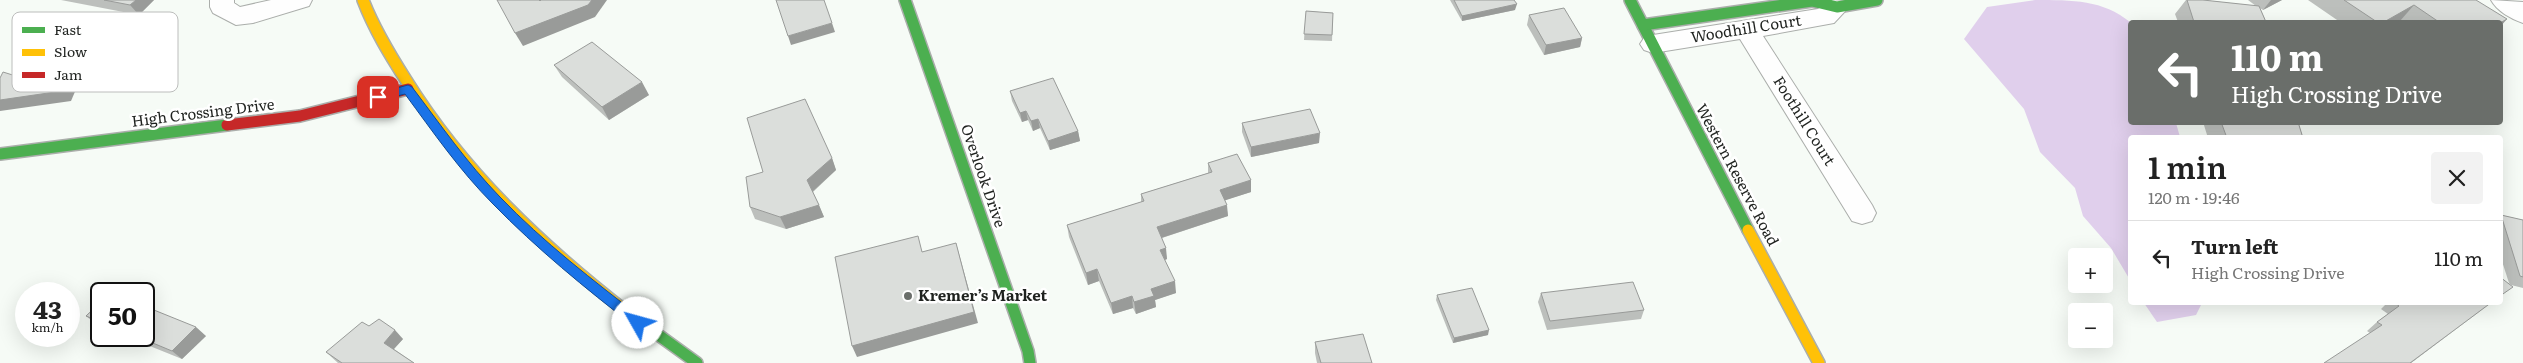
<!DOCTYPE html>
<html lang="en">
<head>
<meta charset="utf-8">
<style>
	:root { --surface:#fff; --page:#f2f2f2; --text:#222; --muted:#767676; --line:#e0e0e0 }
	body { margin:0; font-family:Literata,serif; background:var(--page); color:var(--text); height:100vh; display:flex; flex-direction:column; font-size:19px; white-space:nowrap }
	* { box-sizing:border-box; margin:0 }
	p { font-size:16px; color:var(--muted) }
	.icon { flex:none; width:28px; height:28px; fill:none; stroke:currentColor; stroke-width:2; stroke-linecap:round; stroke-linejoin:round }
	.map { position:relative; flex:1; overflow:hidden }
	.drawer { position:absolute; left:2128px; top:135px; width:375px; height:170px; display:flex; flex-direction:column; background:var(--surface); border-radius:5px; box-shadow:0 5px 20px #0002 }
	.drawer>* { flex:none }
	.top-card { position:absolute; left:2128px; top:20px; width:375px; height:105px; border-radius:5px; box-shadow:0 5px 20px #0002; background:#6a6e6a; color:#fff; overflow:hidden }
	.controls { position:absolute; left:2068px; top:248px; display:grid; gap:10px }
	.controls a { display:grid; place-items:center; width:45px; height:45px; border-radius:5px; background:var(--surface); box-shadow:0 5px 20px #0002; font-size:25px }
	.speed { position:absolute; left:15px; top:282px; display:flex; gap:10px; font-size:25px; font-weight:700; text-align:center }
	.speed>* { display:grid; place-content:center; width:65px; height:65px; border-radius:50%; background:var(--surface); box-shadow:0 5px 20px #0002; line-height:1 }
	.speed small { font-size:12px; font-weight:400 }
	.speed .limit { border:2px solid #111; border-radius:8px; background:#fff; color:#111 }
	.pin { position:absolute; display:grid; place-items:center; width:42px; height:42px; color:#fff; margin:-21px; border-radius:10px; box-shadow:0 2px 8px #0006 }
	.me { position:absolute; width:55px; margin:-28px; rotate:308deg; stroke-linejoin:round; filter:drop-shadow(0 0 4px #0008) }
	.turn { display:flex; align-items:center; gap:18px; height:105px; padding:0 20px; font-size:22px }
	.turn .icon { width:65px; height:65px; stroke-width:2.5 }
	.turn b { display:block; font-size:35px; line-height:42px }
	.round { display:grid; place-items:center; flex:none; width:52px; height:52px; border-radius:5px; background:var(--page) }
	.head { display:flex; align-items:center; justify-content:space-between; height:85px; padding:0 20px }
	h1 { font-size:30px; font-weight:600; line-height:38px }
	ul { padding:0; list-style:none }
	li { display:flex; align-items:center; gap:15px; height:75px; padding:0 20px; border-top:1px solid var(--line) }
	li div { flex:1 }
	li b { display:block; font-size:19px }
	li em { font-style:normal }
	.map>svg:first-child { display:block }
	.water { fill:#e0cfec }
	.lines { fill:none; stroke-linecap:round; stroke-linejoin:round }
	.street-casing { stroke:#abaeab; stroke-width:2 }
	.fast-casing { stroke:#abaeab; stroke-width:14 }
	.slow-casing { stroke:#abaeab; stroke-width:14 }
	.jam-casing { stroke:#abaeab; stroke-width:14 }
	.street { fill:#fefefe; fill-rule:evenodd }
	.fast { stroke:#4caf50; stroke-width:11 }
	.slow { stroke:#ffc107; stroke-width:11 }
	.jam { stroke:#c62828; stroke-width:11 }
	.wall { fill:#bcbfbc }
	.shaded-wall { fill:#999b99 }
	.building { fill:#dbdedb; stroke:#999b99 }
	.route { fill:#1a73e8; stroke:#114b97 }
	.poi-dot { fill:#6a6e6a; stroke:#fff; stroke-width:2 }
	.labels { text-anchor:middle; stroke-width:5; stroke-linejoin:round; paint-order:stroke }
	.street-label { font-size:15px; fill:#1f221f; stroke:#fff }
	.poi-label { font-size:15px; font-weight:bold; fill:#1f221f; stroke:#fff; text-anchor:start }
	.key { fill:#fff; stroke:#bcbdbc; stroke-width:1 }
	.key-label { font-size:14px; fill:#1f221f }
</style>
</head>
<body>
<div class="map">
<svg width="2523" height="363" viewBox="0 0 2523 363">
	<rect width="100%" height="100%" fill="#f6fbf6"/>
	<!-- water -->
	<g class="water">
		<path d="M2035,0C2073,0 2103,0 2130,22V122L2176,123L2180,137L2130,138V280L2111,248L2083,216L2075,188L2040,152L2024,109L1964,39L1987,7Z"/>
		<polygon points="2144,303 2202,303 2196,315 2157,322"/>
	</g>
	<g class="lines">
		<defs>
			<g id="street">
				<polygon points="210,0 234,0 234,3 240,7 271,0 312,0 309,6 253,23 236,25 213,13 210,7"/>
				<polygon points="1831,0 1846,1 1849,7 1834,23 1763,36 1872,205 1876,213 1872,221 1862,224 1852,221 1740,39 1653,53 1644,50 1640,44 1644,38 1653,35 1818,9"/>
				<path d="M2491,0L2523,2V23C2511,19 2497,11 2491,0Z"/>
			</g>
			<g id="fast">
				<polyline points="905,0 1028,351 1030,363"/>
				<polyline points="1630,0 1748,230"/>
				<polyline points="1643,25 1812,1 1837,7 1877,0"/>
				<polyline points="0,154 227,125"/>
				<polyline points="628,313 697,363"/>
			</g>
			<g id="slow">
				<path d="M363,0C374,29 390,55 406,80C464,173 542,246 628,313"/>
				<polyline points="1748,230 1819,363"/>
			</g>
			<polyline id="jam" points="227,125 300,116 408,89"/>
		</defs>
		<!-- street casing -->
		<use href="#street" class="street-casing"/>
		<!-- fast casing -->
		<use href="#fast" class="fast-casing"/>
		<!-- slow casing -->
		<use href="#slow" class="slow-casing"/>
		<!-- jam casing -->
		<use href="#jam" class="jam-casing"/>
		<!-- street -->
		<use href="#street" class="street"/>
		<!-- fast -->
		<use href="#fast" class="fast"/>
		<!-- slow -->
		<use href="#slow" class="slow"/>
		<!-- jam -->
		<use href="#jam" class="jam"/>
	</g>
	<!-- wall -->
	<g class="wall">
		<polygon points="61,0 154,0 139,15"/>
		<polygon points="1450,0 1514,0 1515,10 1462,21"/>
		<polygon points="2186,0 2203,0 2256,6 2248,0 2282,0 2263,10 2260,8 2266,22 2178,22 2175,14"/>
		<polygon points="2308,0 2476,0 2500,22 2402,22 2400,21 2396,22 2340,22"/>
		<polygon points="1306,11 1333,13 1332,41 1304,40"/>
		<polygon points="1529,15 1582,38 1580,47 1544,55 1527,25"/>
		<polygon points="554,65 649,95 609,120 562,77"/>
		<polygon points="1010,91 1078,131 1080,141 1050,150 1040,128 1033,131 1028,120 1022,122 1012,101"/>
		<polygon points="2203,122 2298,122 2303,138 2208,138"/>
		<polygon points="1242,123 1319,143 1251,157 1242,132"/>
		<polygon points="832,158 836,170 813,192 824,217 786,229 755,219 750,207"/>
		<polygon points="1208,163 1251,180 1251,192 1225,200 1228,216 1162,238 1167,259 1165,260 1176,293 1155,300 1156,307 1136,314 1133,308 1113,314 1099,281 1088,285 1069,237 1067,225 1141,202 1141,194 1208,173"/>
		<polygon points="2501,215 2523,220 2523,288 2511,285 2509,283 2500,255 2500,217"/>
		<polygon points="1541,293 1644,310 1641,319 1547,330 1538,302"/>
		<polygon points="1437,295 1488,335 1453,343 1436,300"/>
		<polygon points="101,302 101,327 97,325 86,316"/>
		<polygon points="2388,302 2492,302 2370,333 2367,331 2377,322 2388,314 2381,309"/>
		<polygon points="369,326 403,339 394,349 414,363 338,363 326,352"/>
		<polygon points="125,336 206,336 182,359"/>
		<polygon points="1315,342 1372,363 1317,363 1315,353"/>
	</g>
	<!-- shaded-wall -->
	<g class="shaded-wall">
		<polygon points="136,0 154,0 139,15 130,5"/>
		<polygon points="592,0 607,0 595,17 523,46 515,33"/>
		<polygon points="2271,0 2282,0 2263,10"/>
		<polygon points="1517,4 1515,10 1462,21 1462,16"/>
		<polygon points="2414,5 2400,21 2396,22 2384,22"/>
		<polygon points="2507,19 2500,27 2500,23"/>
		<polygon points="832,23 835,32 791,45 788,36"/>
		<polygon points="1582,38 1580,47 1544,55 1546,45"/>
		<polygon points="71,70 80,80 71,101 0,111 0,100"/>
		<polygon points="642,82 649,95 609,120 602,107"/>
		<polygon points="1026,111 1028,120 1022,122 1020,113"/>
		<polygon points="1038,119 1040,128 1033,131 1031,121"/>
		<polygon points="1078,131 1080,141 1050,150 1048,141"/>
		<polygon points="1320,133 1319,143 1251,157 1251,147"/>
		<polygon points="832,158 836,170 812,192 807,180"/>
		<polygon points="1251,180 1251,192 1220,202 1220,190"/>
		<polygon points="819,205 824,217 786,229 780,217"/>
		<polygon points="1227,205 1228,216 1158,239 1157,227"/>
		<polygon points="956,243 978,323 857,357 852,346"/>
		<polygon points="1166,248 1167,259 1162,261 1160,250"/>
		<polygon points="1097,269 1099,281 1088,285 1086,273"/>
		<polygon points="1175,281 1176,293 1155,300 1156,307 1136,314 1134,302 1151,289"/>
		<polygon points="1132,296 1133,308 1113,314 1111,303"/>
		<polygon points="2492,302 2411,363 2410,363"/>
		<polygon points="196,327 206,336 182,359 172,351"/>
		<polygon points="395,330 403,339 392,351 384,343"/>
		<polygon points="1489,330 1488,335 1453,343 1454,338"/>
	</g>
	<!-- building -->
	<g class="building">
		<polygon points="104,0 136,0 130,5"/>
		<polygon points="497,0 539,0 540,1 541,0 592,0 588,5 515,33"/>
		<polygon points="776,0 824,0 832,23 788,36"/>
		<polygon points="1454,0 1514,0 1517,4 1462,16"/>
		<polygon points="2187,0 2203,0 2259,6 2266,22 2194,22"/>
		<polygon points="2344,0 2476,0 2507,19 2500,23 2439,22 2414,5 2384,22 2377,22"/>
		<polygon points="1564,8 1582,38 1546,45 1529,15"/>
		<polygon points="1306,11 1333,13 1332,35 1304,34"/>
		<polygon points="592,42 642,82 602,107 554,65"/>
		<polygon points="71,70 62,91 0,100 0,78 3,72 19,77"/>
		<polygon points="1053,78 1078,131 1048,141 1038,119 1031,121 1026,111 1020,113 1010,91"/>
		<polygon points="805,99 832,158 807,180 819,205 780,217 750,207 746,177 763,172 747,118"/>
		<polygon points="1310,109 1320,133 1251,147 1242,123"/>
		<polygon points="2221,122 2298,122 2303,138 2227,138"/>
		<polygon points="1237,154 1251,180 1220,190 1227,205 1157,227 1166,248 1160,250 1175,281 1151,289 1154,296 1134,302 1132,296 1111,303 1097,269 1086,273 1067,225 1144,201 1141,194 1212,172 1208,163"/>
		<polygon points="2501,215 2523,220 2523,277 2520,276"/>
		<polygon points="918,236 922,252 956,243 974,312 852,346 835,257"/>
		<polygon points="2500,277 2513,287 2500,296"/>
		<polygon points="1633,282 1644,310 1550,321 1541,293"/>
		<polygon points="1472,288 1489,330 1454,338 1437,295"/>
		<polygon points="101,302 101,322 86,316"/>
		<polygon points="2394,302 2492,302 2410,363 2324,363 2382,325 2377,322 2399,306"/>
		<polygon points="144,306 196,327 172,351 136,336 144,336"/>
		<polygon points="379,319 395,330 384,343 414,363 342,363 326,352 362,322 369,326"/>
		<polygon points="1363,334 1372,363 1321,363 1315,342"/>
	</g>
	<!-- route -->
	<path class="route" d="M408,85L412,87C440,124 467,163 500,197C543,242 594,281 643,319L645,323L643,326H634C585,288 537,249 493,204C460,171 433,132 405,94L378,101L373,97L375,94Z"/>
	<!-- markers -->
	<circle class="poi-dot" cx="908" cy="296" r="5"/>
	<g class="labels">
		<!-- street labels -->
		<g class="street-label">
			<text transform="translate(1746 29) rotate(-9)" y="5">Woodhill Court</text>
			<text transform="translate(203 113) rotate(-7)" y="5">High Crossing Drive</text>
			<text transform="translate(1804 121) rotate(58)" y="5">Foothill Court</text>
			<text transform="translate(1737 175) rotate(62)" y="5">Western Reserve Road</text>
			<text transform="translate(983 176) rotate(71)" y="5">Overlook Drive</text>
		</g>
		<!-- poi labels -->
		<g class="poi-label">
			<text x="918" y="301">Kremer’s Market</text>
		</g>
	</g>
	<!-- legend -->
	<rect x="12" y="12" width="166" height="80" rx="8" class="key"/>
	<rect x="22" y="27" width="23" height="6" fill="#4caf50"/>
	<rect x="22" y="49" width="23" height="7" fill="#ffc107"/>
	<rect x="22" y="72" width="23" height="6" fill="#c62828"/>
	<g class="key-label">
		<text x="54" y="35">Fast</text>
		<text x="54" y="57">Slow</text>
		<text x="54" y="80">Jam</text>
	</g>
</svg>
<div class="controls">
<a>+</a>
<a>−</a>
</div>
<div class="speed"><div>43<small>km/h</small></div><div class="limit">50</div></div>
<div class="pin" style="left:378px;top:97px;background:#d93025"><svg class="icon" aria-label="arrive" viewBox="0 0 24 24"><path d="M6 21V4h12l-3 4 3 4H6"/></svg></div>
<svg class="me" style="left:638px;top:323px" viewBox="-20 -20 40 40"><circle r="19" fill="#fff"/><path d="M0-13L10 11 0 6-10 11z" fill="#1a73e8"/></svg>
<div class="top-card">
<div class="turn"><svg class="icon" aria-label="left" viewBox="0 0 24 24"><path d="M17 20v-9H6M10 6l-5 5 5 5"/></svg><div><b>110 m</b>High Crossing Drive</div></div>
</div>
<section class="drawer">
<div class="head"><div><h1>1 min</h1><p>120 m · 19:46</p></div><a class="round"><svg class="icon" aria-label="close" viewBox="0 0 24 24"><path d="M6 6l12 12M18 6L6 18"/></svg></a></div>
<ul>
<li><svg class="icon" aria-label="left" viewBox="0 0 24 24"><path d="M17 20v-9H6M10 6l-5 5 5 5"/></svg><div><b>Turn left</b><p>High Crossing Drive</p></div><em>110 m</em></li>
</ul>
</section>
</div>
</body>
</html>
